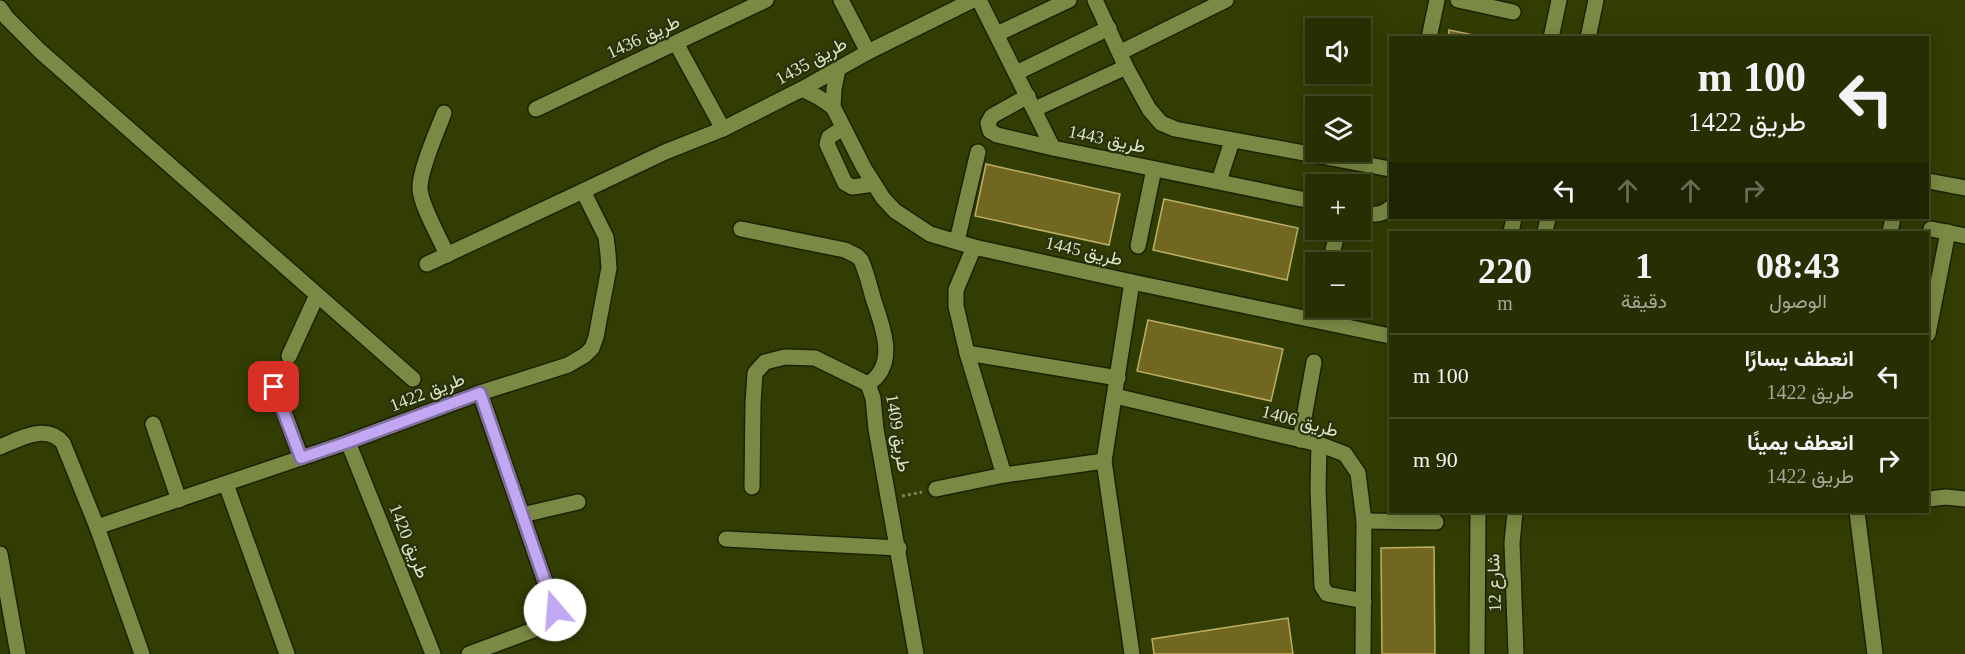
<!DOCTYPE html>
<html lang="ar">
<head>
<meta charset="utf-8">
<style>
	:root { --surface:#262e02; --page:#2e360c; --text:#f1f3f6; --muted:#a4a899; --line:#424a24 }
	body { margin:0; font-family:"Times New Roman",Vazirmatn,serif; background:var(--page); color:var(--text); direction:rtl; height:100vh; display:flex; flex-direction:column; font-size:22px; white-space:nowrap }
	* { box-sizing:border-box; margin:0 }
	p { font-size:20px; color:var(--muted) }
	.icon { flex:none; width:33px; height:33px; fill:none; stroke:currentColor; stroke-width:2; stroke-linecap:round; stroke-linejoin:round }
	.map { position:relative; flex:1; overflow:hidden; direction:ltr }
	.sheet { position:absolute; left:1389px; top:231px; width:540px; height:282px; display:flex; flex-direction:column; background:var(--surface); border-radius:0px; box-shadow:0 3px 15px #0003,0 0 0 2px var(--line); direction:rtl }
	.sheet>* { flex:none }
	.hud { position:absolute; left:1389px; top:36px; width:540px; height:183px; border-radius:0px; box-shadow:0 3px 15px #0003,0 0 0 2px var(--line); direction:rtl; background:#262e02; color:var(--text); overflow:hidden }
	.controls { position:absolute; left:1305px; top:18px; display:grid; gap:12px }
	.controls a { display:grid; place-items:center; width:66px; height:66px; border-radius:0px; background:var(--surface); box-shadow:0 3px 15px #0003,0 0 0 2px var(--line); font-size:30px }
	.pin { position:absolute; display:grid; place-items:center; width:51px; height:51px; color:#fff; margin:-26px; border-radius:12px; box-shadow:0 3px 9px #0006 }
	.me { position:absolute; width:66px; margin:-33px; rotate:342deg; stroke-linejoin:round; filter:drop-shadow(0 0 4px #0008) }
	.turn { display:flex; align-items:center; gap:21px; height:126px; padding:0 24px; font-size:27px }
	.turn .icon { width:78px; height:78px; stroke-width:2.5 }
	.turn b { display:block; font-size:42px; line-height:51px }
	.lanes { display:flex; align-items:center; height:57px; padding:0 24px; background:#0003; justify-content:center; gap:30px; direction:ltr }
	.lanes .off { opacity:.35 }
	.eta { display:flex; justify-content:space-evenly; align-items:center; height:102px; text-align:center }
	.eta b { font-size:36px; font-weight:700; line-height:42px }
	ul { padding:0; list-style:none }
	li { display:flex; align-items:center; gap:18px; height:84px; padding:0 24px; border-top:2px solid var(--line) }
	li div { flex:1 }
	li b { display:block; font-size:22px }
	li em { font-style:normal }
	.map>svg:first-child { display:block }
	.building { fill:#726720; stroke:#bbaf64; stroke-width:1.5 }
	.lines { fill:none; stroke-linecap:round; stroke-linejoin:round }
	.minor-casing { stroke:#1b2200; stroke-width:18 }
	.path { stroke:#798453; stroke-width:3; stroke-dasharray:3 3; stroke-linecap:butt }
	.minor { stroke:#7a8a44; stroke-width:15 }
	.route-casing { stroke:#7e6d9d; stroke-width:15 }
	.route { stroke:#c2a8f2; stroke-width:10 }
	.labels { text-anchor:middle; stroke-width:4.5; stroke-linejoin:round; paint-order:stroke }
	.street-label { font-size:18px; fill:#dae4c1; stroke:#29310c }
</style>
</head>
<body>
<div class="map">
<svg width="1965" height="654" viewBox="0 0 1965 654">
	<rect width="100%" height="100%" fill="#323d03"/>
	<!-- building -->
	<g class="building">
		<polygon points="1449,30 1488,38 1448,38"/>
		<polygon points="986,164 1120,194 1109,245 975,216"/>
		<polygon points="1164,199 1298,228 1287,280 1153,250"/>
		<polygon points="1148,320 1283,349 1271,401 1137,371"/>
		<polygon points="1434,547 1435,654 1382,654 1381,548"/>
		<polygon points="1288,618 1293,654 1154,654 1152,639"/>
	</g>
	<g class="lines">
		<defs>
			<g id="minor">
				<polyline points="841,0 868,52"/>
				<polyline points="979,0 1053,148 1316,202"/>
				<polyline points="1458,0 1513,12"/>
				<polyline points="0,8 7,18 40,51 413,379"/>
				<polyline points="997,34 1069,0"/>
				<polyline points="1429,38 1437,0"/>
				<polyline points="1551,38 1559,0"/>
				<polyline points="1588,38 1596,0"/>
				<polyline points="676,43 723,129"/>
				<polyline points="1121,52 1226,0"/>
				<polyline points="1126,67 1149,109 1161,123 1175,129 1390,169"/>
				<polyline points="838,69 834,89 833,107 864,168 883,198 895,211 930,234 974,247 1132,282 1390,336"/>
				<polyline points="1016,73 1109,28"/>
				<polyline points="802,89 818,97 833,107"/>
				<polyline points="1028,96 992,116 988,123 990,131 997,135 1053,148"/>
				<polyline points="536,109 766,0"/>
				<polyline points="1035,109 1126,67 1095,0"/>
				<path d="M444,113C437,132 419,171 420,189C421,206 440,238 447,255"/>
				<polyline points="843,128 829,137 827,144 845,183 852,187 874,184"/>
				<polyline points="1219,181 1232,141"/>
				<polyline points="1928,181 1965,188"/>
				<path d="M1360,212C1372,215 1381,216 1390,208"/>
				<path d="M741,229L845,250L857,256L861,260C867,273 870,288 874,301C883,328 898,365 868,384"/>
				<polyline points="1931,229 1965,236"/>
				<polyline points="1511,232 1514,218"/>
				<polyline points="1545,232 1548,218"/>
				<polyline points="1890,232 1893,218"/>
				<polyline points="957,241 978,152"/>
				<polyline points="1138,246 1154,169"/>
				<polyline points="974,247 956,290 956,306 967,353 1004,475"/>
				<polyline points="1330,262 1338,230"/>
				<polyline points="427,264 583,191"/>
				<polyline points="1132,282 1104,461 1132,654"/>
				<polyline points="1928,334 1948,232"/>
				<polyline points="967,353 1118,378"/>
				<polyline points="289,356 317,295"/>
				<polyline points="275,387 301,458"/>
				<polyline points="1115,396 1319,444 1345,454 1358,473 1364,521 1363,654"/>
				<polyline points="153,424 179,500"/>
				<polyline points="1300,440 1314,362"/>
				<polyline points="348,442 433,654"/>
				<polyline points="1319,444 1318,489 1322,586 1327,594 1364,601"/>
				<path d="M0,447C19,439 46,423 63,443L97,527L142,654"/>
				<polyline points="226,484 287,654"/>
				<polyline points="752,487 753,403 755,373 765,362 785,357 815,358 868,384 873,398 876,429 916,654"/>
				<polyline points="936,489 1004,475 1104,461"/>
				<polyline points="1928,499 1946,497 1965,499"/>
				<polyline points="1515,512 1512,543 1516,654"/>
				<polyline points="1857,512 1875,654"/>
				<polyline points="522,515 578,502"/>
				<polyline points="1364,521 1436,522"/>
				<polyline points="97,527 348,442 480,393 568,365 585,355 592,348 596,337 609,268 608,254 606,237 583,191 665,152 723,129 802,89 868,52 973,0"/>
				<polyline points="726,539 899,548"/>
				<polyline points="0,554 18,654"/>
				<path d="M469,654L544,626C553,622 556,615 553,605L480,393"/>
				<polyline points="1477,654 1478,512"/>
			</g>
		</defs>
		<!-- minor casing -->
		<use href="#minor" class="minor-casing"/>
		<!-- path -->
		<polyline class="path" points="902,496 922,492"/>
		<!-- minor -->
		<use href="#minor" class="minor"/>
	</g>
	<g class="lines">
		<defs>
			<polyline id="route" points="274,387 301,458 348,442 480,393 555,610"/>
		</defs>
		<!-- route casing -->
		<use href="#route" class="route-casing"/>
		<!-- route -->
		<use href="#route" class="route"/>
	</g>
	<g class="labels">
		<!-- street labels -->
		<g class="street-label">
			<text transform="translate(643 37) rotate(-25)" y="6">طريق 1436</text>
			<text transform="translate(811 61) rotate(-29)" y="6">طريق 1435</text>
			<text transform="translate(1107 139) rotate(12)" y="6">طريق 1443</text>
			<text transform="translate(1084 251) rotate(13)" y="6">طريق 1445</text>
			<text transform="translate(427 392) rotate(-21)" y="6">طريق 1422</text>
			<text transform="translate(1300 421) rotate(15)" y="6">طريق 1406</text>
			<text transform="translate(898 433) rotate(81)" y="6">طريق 1409</text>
			<text transform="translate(409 541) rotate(68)" y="6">طريق 1420</text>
			<text transform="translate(1494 583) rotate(-92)" y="6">شارع 12</text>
		</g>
	</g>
</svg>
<div class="controls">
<a><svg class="icon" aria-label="sound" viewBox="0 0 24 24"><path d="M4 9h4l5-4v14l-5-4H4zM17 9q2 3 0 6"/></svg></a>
<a><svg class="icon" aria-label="layers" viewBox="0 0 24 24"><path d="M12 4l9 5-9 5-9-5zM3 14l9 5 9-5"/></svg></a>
<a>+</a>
<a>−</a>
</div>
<div class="pin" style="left:274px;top:387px;background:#d93025"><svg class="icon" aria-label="arrive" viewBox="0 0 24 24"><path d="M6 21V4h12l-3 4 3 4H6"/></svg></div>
<svg class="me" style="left:555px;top:610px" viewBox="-20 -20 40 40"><circle r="19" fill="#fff"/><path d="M0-13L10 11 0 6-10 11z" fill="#c2a8f2"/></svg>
<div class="hud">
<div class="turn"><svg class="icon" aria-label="left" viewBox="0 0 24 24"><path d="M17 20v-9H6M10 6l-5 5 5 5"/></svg><div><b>100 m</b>طريق 1422</div></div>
<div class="lanes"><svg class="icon" aria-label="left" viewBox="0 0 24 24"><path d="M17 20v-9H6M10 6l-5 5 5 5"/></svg><svg class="icon off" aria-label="ahead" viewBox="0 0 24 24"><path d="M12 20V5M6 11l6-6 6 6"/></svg><svg class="icon off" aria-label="ahead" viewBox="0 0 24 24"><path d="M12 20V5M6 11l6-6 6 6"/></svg><svg class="icon off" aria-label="right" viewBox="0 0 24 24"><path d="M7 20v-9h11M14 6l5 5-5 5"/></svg></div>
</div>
<section class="sheet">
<div class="eta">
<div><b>08:43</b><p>الوصول</p></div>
<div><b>1</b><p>دقيقة</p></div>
<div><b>220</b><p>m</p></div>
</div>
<ul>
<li><svg class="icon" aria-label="left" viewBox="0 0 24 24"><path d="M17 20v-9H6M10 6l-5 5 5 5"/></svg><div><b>انعطف يسارًا</b><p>طريق 1422</p></div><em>100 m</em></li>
<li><svg class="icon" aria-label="right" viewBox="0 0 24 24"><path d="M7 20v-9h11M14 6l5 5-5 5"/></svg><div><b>انعطف يمينًا</b><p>طريق 1422</p></div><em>90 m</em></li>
</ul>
</section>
</div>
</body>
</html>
